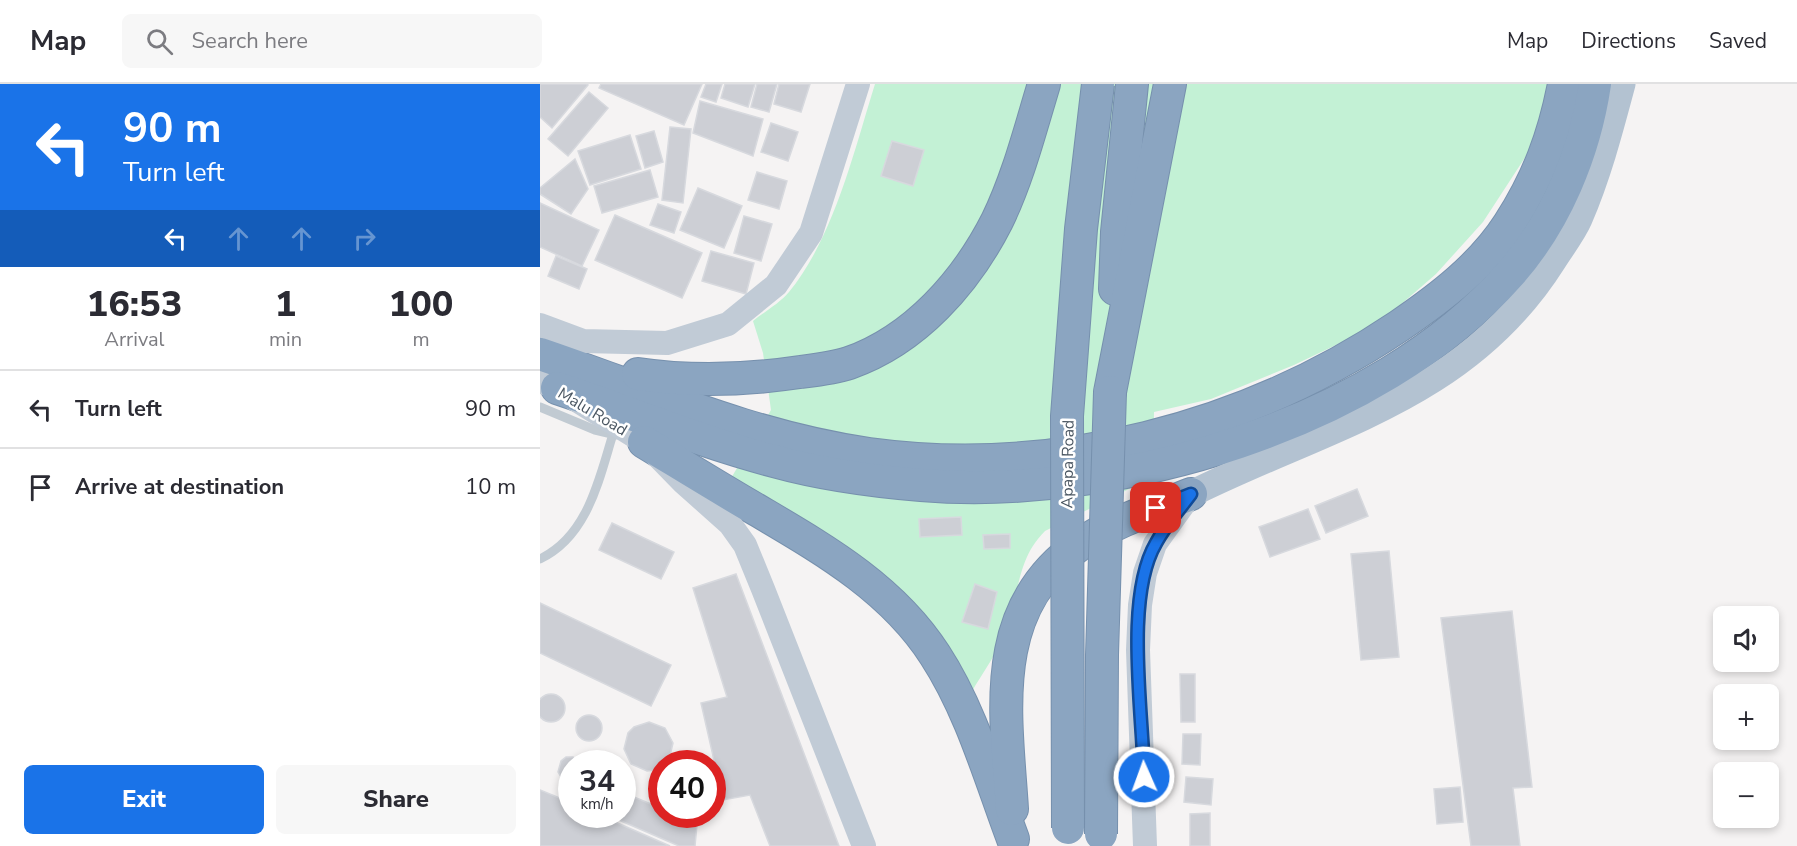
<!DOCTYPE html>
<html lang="en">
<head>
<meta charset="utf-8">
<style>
	:root { --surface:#fff; --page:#f7f7f7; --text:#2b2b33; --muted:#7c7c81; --line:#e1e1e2; --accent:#1a73e8 }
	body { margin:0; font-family:"Nunito Sans",sans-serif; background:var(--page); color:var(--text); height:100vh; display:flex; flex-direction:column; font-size:22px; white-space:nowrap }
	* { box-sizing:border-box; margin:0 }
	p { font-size:20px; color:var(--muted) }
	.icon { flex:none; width:33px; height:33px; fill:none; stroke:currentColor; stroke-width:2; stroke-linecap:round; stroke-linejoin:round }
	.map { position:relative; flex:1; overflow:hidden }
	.side { display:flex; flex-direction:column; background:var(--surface); width:540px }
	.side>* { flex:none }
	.guide { background:#1a73e8; color:#fff; overflow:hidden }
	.tools { position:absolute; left:1173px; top:522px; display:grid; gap:12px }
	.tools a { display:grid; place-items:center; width:66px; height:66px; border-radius:9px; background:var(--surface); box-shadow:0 3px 9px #0003; font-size:30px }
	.speed { position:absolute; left:18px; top:666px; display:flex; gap:12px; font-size:30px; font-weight:700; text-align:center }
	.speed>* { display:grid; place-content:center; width:78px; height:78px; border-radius:50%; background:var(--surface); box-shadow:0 3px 9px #0003; line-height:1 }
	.speed small { font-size:15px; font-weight:400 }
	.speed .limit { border:9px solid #d22; background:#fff; color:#111 }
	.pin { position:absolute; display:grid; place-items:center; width:51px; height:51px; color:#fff; margin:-26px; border-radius:12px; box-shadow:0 3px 9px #0006 }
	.me { position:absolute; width:66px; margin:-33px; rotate:358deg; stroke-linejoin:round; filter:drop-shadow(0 0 4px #0008) }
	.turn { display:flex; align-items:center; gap:21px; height:126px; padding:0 24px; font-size:27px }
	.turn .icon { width:78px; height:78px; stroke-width:2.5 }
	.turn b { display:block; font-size:42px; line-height:51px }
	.lanes { display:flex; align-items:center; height:57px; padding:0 24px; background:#0003; justify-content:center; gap:30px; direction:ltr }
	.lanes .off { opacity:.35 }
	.eta { display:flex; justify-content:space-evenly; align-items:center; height:102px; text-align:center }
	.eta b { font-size:36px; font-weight:800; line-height:42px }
	.cta { display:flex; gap:12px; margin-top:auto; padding:12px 24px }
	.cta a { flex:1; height:69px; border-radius:9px; background:var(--accent); color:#fff; font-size:24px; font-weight:800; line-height:69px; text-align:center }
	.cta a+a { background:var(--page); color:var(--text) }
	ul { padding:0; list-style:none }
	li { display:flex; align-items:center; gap:18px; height:78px; padding:0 24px; border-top:2px solid var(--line) }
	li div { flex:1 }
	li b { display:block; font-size:22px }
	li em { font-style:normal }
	header { display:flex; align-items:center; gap:36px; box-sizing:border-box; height:84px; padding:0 30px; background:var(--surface); border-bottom:2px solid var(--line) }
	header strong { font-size:28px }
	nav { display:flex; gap:33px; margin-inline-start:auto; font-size:21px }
	.search { width:420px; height:54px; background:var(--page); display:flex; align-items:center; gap:15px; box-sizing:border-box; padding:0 21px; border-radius:9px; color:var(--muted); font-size:22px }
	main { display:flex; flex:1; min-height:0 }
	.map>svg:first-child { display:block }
	.green { fill:#c3f1d5 }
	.building { fill:#cdcfd5; stroke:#d7d9de; stroke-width:1.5 }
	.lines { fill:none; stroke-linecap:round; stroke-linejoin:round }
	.highway-casing { stroke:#7690ad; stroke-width:34 }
	.lane { stroke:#c1cad2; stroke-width:9 }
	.secondary { stroke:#c1cbd6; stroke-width:24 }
	.primary { stroke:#b3c2d1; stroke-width:27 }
	.highway { stroke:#8ba5c1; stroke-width:32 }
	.highway-bridge-casing { stroke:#7690ad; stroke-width:34; stroke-linecap:butt }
	.highway-bridge { stroke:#8ba5c1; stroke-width:32 }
	.route-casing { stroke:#114b97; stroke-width:15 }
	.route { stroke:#1a73e8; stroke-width:10 }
	.labels { text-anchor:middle; stroke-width:5; stroke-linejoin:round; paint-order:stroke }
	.street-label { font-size:16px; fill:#4a5661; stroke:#fff }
</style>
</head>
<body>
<header>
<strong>Map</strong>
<div class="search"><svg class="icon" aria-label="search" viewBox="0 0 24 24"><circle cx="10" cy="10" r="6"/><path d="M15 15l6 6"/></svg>Search here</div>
<nav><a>Map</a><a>Directions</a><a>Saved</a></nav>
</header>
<main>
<section class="side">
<div class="guide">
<div class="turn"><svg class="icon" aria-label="left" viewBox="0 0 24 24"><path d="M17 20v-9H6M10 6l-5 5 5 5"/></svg><div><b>90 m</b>Turn left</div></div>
<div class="lanes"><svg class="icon" aria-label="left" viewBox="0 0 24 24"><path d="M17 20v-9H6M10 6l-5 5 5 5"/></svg><svg class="icon off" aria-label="ahead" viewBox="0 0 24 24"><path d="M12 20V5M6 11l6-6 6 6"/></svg><svg class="icon off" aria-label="ahead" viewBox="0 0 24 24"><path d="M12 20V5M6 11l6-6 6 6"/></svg><svg class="icon off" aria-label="right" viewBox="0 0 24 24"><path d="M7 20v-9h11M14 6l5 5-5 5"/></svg></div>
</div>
<div class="eta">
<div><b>16:53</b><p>Arrival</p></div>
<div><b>1</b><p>min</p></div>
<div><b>100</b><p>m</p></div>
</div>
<ul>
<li><svg class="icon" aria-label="left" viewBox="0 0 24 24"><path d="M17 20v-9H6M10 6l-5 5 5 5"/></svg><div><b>Turn left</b></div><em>90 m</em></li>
<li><svg class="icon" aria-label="arrive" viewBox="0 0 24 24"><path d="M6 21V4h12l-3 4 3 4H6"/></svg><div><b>Arrive at destination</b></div><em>10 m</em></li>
</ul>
<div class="cta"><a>Exit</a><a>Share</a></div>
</section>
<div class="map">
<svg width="1257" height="762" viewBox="0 0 1257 762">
	<rect width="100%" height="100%" fill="#f5f3f3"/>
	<!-- green -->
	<path class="green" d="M335,0H1033L943,138L896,190L836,242L754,281L671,315L614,328L613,393L505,447C476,476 480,509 467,544C459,567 443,588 431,609L190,396L231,326L223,269L213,237C224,228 240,219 249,208C294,153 314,67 335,0Z"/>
	<!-- building -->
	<g class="building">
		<polygon points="0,0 46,0 48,1 12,44 0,33"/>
		<polygon points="61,0 162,0 144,41 59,4"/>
		<polygon points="166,0 182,0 176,18 161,13"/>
		<polygon points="185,0 215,0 208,23 181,14"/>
		<polygon points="217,0 237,0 229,28 211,23"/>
		<polygon points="239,0 270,0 261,28 234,20"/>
		<polygon points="49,8 68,24 28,72 8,55"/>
		<polygon points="160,17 223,35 213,72 153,49"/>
		<polygon points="231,39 258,48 248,77 221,68"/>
		<polygon points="130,43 151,45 143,119 122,116"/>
		<polygon points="114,47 123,78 105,84 96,52"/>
		<polygon points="90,51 101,85 50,101 38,67"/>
		<polygon points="352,57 384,66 373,102 341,92"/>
		<polygon points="35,75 48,105 31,130 0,110 0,104"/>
		<polygon points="110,86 118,113 62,129 54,102"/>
		<polygon points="217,88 247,97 239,125 208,116"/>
		<polygon points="158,104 202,122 184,164 140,146"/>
		<polygon points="0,119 59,146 42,182 0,163"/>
		<polygon points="118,120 141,128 134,149 110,141"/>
		<polygon points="75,131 162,169 142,214 55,176"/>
		<polygon points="204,132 232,140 221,177 194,169"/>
		<polygon points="171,167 214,179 206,210 162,197"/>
		<polygon points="16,172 47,185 39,205 8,192"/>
		<polygon points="817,405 828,432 786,449 775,422"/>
		<polygon points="768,425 780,455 730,473 719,443"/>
		<polygon points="421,433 422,451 380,453 379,435"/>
		<polygon points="72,439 134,468 121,495 59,466"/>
		<polygon points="470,450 470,464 444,465 443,451"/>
		<polygon points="849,467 859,573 821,576 811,470"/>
		<polygon points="196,490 299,762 230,762 210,711 183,716 161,619 187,613 153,504"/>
		<polygon points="435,500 457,508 448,545 422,538"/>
		<polygon points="0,519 131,581 111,622 0,569"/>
		<polygon points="972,527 992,703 973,704 980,762 931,762 901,534"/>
		<polygon points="640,590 655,590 655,638 641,638"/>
		<circle cx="11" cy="624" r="14"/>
		<circle cx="49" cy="644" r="13"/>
		<polygon points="109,638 125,644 133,659 129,676 115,686 107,687 91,680 84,665 88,649 94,643"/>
		<polygon points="643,650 661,650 660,681 642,680"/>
		<polygon points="26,673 33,673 40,680 32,680 32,697 21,693 18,688 21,677"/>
		<polygon points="646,693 673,695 671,721 644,718"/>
		<polygon points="920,703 923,738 897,740 894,705"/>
		<polygon points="0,706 32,719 32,730 57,730 130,762 0,762"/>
		<polygon points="82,708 118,723 122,716 122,730 158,730 155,762 139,762 65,730 82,730"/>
		<polygon points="670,729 670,762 650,762 650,730"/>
	</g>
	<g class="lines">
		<defs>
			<g id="highway">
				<polyline points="575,205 577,148 592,0"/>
				<path d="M0,270C109,307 215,354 329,370C514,395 706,345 859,242C900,214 942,182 969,140C998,95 1014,52 1024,0"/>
				<path d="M98,290C152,298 206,296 260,288C276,286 294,284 309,279C375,256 426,198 457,137C478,94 490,46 504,0"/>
				<path d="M17,304C89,328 161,358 234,377C281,390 332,397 381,401C577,417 837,341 970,190C1016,138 1045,68 1055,0"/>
				<polyline points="570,308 630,0"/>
				<path d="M104,358C142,381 179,404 217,426C283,465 352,504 395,571C431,626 450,694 473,755"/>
				<path d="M472,725C466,629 447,525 539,461C572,438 614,425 651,410"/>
			</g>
		</defs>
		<!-- highway casing -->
		<use href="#highway" class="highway-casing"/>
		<!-- lane -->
		<g class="lane">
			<polyline points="0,323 55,346 76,351"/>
			<path d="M0,475C48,452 59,395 73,350"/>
		</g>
		<!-- secondary -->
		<g class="secondary">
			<polyline points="0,241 43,257 127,259 188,240 236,201 271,149 318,0"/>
			<polyline points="0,297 17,304 104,358 144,399 190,440 205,461 223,505 324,762"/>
			<polyline points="605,762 598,566 600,521 605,489 615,460 651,410"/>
		</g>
		<!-- primary -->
		<path class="primary" d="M651,410C787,342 926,315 1013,177C1021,164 1033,149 1039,135C1058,91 1070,45 1082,0"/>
		<!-- highway -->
		<use href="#highway" class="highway"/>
		<defs>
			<g id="highway-bridge">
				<polyline points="528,744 527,332 541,145 558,0"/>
				<polyline points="561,750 562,571 570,308"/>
			</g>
		</defs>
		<!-- highway-bridge casing -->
		<use href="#highway-bridge" class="highway-bridge-casing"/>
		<!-- highway-bridge -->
		<use href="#highway-bridge" class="highway-bridge"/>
	</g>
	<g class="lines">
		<defs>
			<path id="route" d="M604,693C603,629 584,514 616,459C625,442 639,426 651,410L616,424"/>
		</defs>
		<!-- route casing -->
		<use href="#route" class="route-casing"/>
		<!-- route -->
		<use href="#route" class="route"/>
	</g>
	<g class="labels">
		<!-- street labels -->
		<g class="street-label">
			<text transform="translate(53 327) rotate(31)" y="6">Malu Road</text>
			<text transform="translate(527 380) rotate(-89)" y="6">Apapa Road</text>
		</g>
	</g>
</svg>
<div class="tools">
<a><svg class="icon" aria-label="sound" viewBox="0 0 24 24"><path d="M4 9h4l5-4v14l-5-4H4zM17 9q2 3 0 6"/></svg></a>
<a>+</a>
<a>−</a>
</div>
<div class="speed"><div>34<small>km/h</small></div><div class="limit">40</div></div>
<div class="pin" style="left:616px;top:424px;background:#d93025"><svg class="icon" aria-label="arrive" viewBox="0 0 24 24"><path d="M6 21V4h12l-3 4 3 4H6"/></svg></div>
<svg class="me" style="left:604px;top:693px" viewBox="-20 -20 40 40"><circle r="17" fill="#1a73e8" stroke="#fff" stroke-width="3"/><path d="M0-11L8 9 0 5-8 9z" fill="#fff"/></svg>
</div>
</main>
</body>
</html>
